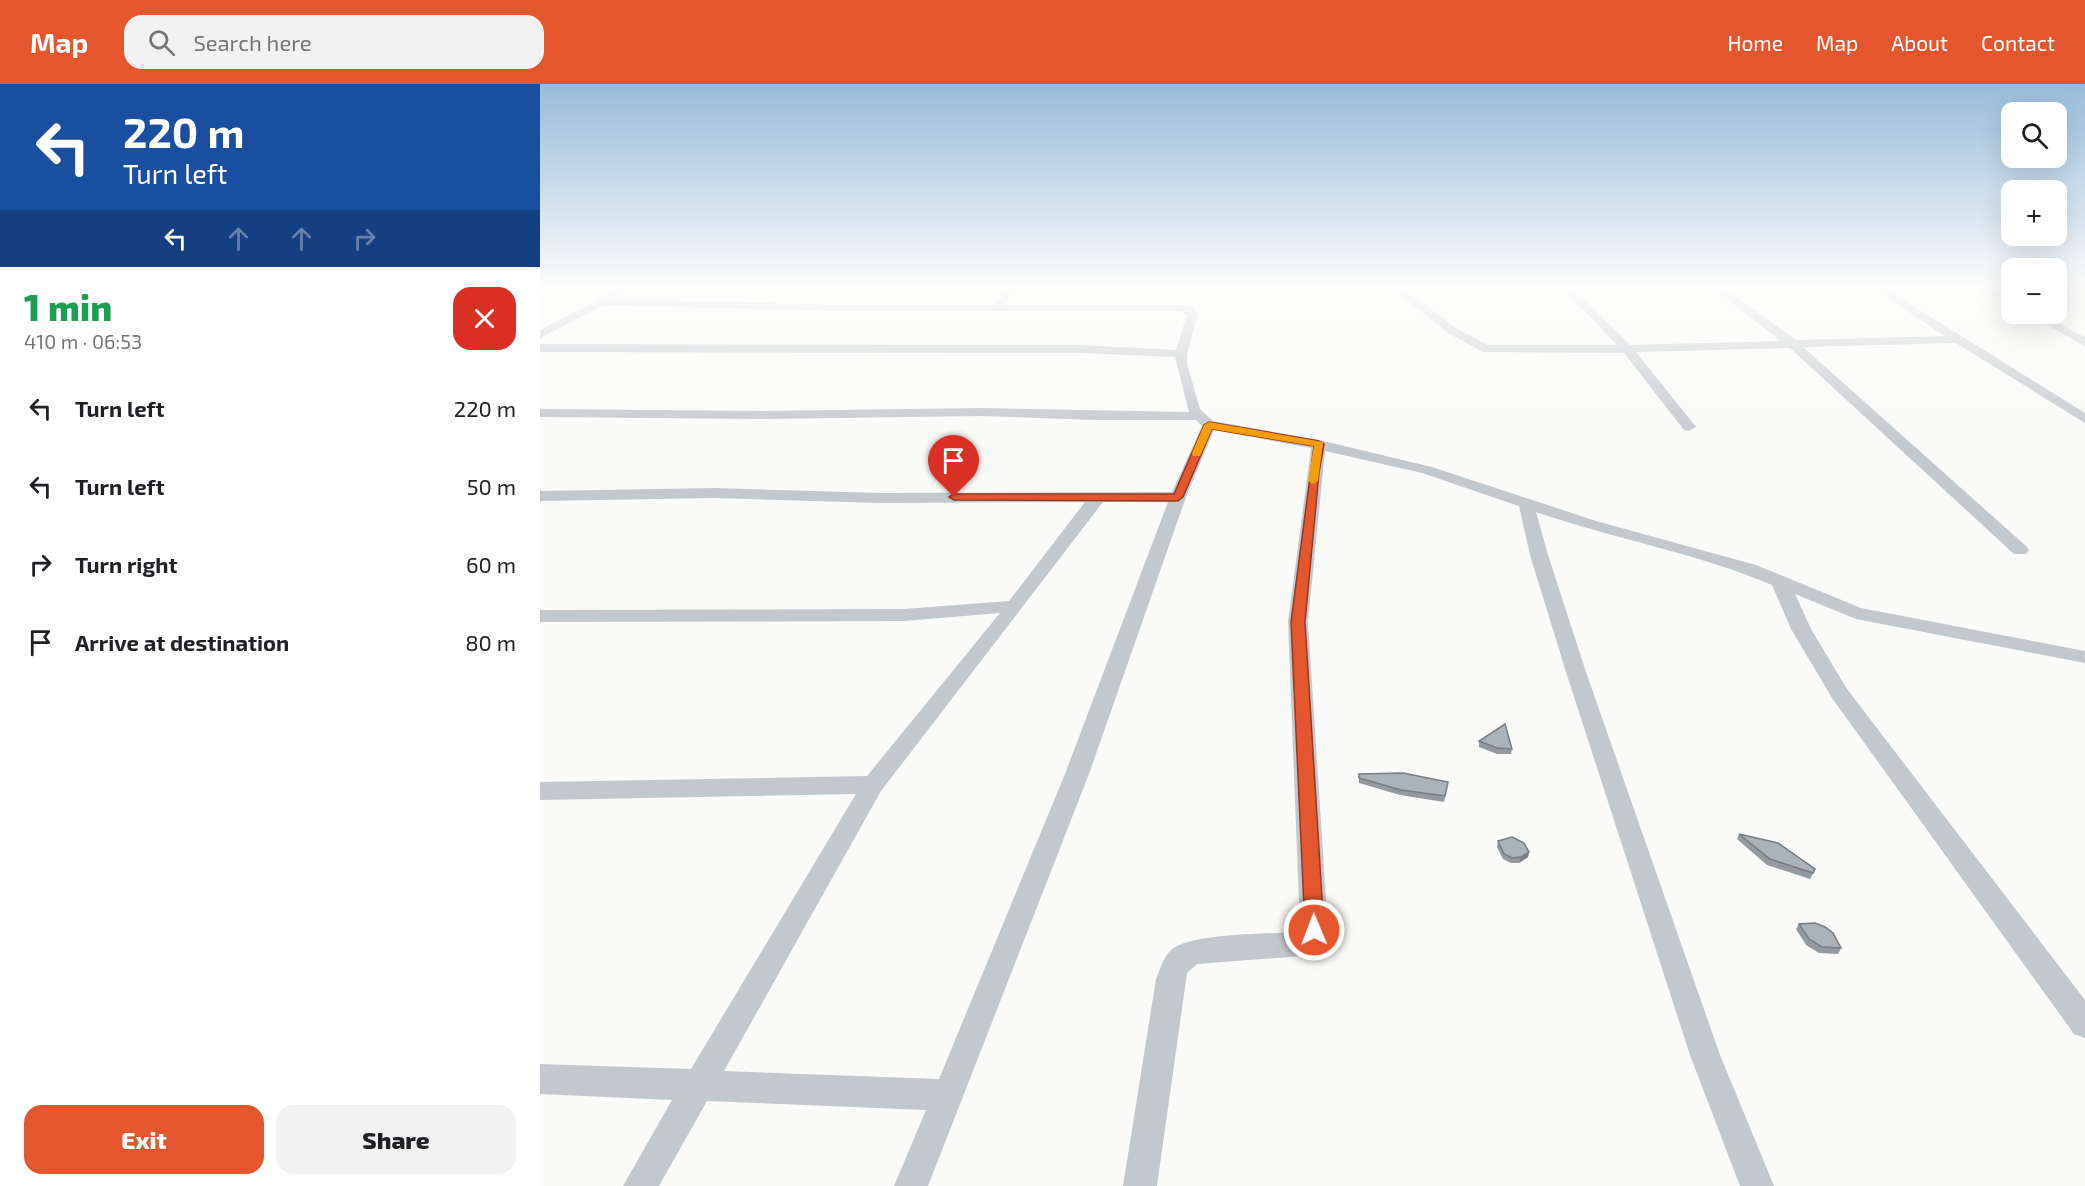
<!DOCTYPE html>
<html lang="en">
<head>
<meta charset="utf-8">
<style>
	:root { --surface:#fff; --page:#f2f2f2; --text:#202124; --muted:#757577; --accent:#e4572e }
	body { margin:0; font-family:"Exo 2",sans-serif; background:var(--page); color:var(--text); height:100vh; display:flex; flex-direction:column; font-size:22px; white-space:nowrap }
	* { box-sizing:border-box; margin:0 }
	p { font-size:20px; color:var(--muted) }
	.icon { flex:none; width:33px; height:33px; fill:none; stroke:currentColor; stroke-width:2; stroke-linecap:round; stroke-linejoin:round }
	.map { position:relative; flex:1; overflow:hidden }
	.side { display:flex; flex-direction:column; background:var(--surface); width:540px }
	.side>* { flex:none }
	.hud { background:#1a4fa0; color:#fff; overflow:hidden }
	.buttons { position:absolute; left:1461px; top:18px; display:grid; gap:12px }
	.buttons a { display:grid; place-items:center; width:66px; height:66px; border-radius:12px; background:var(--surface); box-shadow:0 6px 24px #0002; font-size:30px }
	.pin { position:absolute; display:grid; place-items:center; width:51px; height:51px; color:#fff; margin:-62px -26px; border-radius:50% 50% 50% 0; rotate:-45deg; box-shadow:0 0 6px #0007 }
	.pin .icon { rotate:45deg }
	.me { position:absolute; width:66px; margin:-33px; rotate:359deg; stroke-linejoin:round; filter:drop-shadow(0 0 4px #0008) }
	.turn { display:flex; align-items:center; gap:21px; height:126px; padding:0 24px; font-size:27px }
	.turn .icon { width:78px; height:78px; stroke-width:2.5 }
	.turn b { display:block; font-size:42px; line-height:51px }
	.lanes { display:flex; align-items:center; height:57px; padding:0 24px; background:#0003; justify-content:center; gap:30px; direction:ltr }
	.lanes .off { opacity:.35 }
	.round { display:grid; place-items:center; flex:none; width:63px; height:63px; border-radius:18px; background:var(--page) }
	.overview { display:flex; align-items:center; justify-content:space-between; height:102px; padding:0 24px }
	h1 { font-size:36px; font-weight:800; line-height:45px; color:#1e9e55 }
	.action { display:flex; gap:12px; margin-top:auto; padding:12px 24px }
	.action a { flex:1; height:69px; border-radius:18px; background:var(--accent); color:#fff; font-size:24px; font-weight:800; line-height:69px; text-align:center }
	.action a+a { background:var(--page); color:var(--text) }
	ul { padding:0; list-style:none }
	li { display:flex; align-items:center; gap:18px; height:78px; padding:0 24px }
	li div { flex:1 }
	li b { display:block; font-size:22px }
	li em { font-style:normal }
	header { display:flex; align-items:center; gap:36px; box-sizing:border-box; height:84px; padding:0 30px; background:var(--accent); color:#fff }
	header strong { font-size:28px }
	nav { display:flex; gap:33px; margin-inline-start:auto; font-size:21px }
	.search { width:420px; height:54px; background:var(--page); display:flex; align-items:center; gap:15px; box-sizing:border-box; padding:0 21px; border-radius:18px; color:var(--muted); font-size:22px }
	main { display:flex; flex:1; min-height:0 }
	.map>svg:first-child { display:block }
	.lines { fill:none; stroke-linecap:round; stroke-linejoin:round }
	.minor { fill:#c3c8cc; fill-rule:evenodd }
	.wall { fill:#929a9f }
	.shaded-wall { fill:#777d82 }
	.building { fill:#aab3b9; stroke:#777d82; stroke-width:1.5 }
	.route { fill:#e4572e; stroke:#94391e; stroke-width:1.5 }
	.slow { fill:#f59e0b }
</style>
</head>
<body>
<header>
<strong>Map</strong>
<div class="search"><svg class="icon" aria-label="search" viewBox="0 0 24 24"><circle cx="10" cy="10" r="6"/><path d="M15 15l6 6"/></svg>Search here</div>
<nav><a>Home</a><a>Map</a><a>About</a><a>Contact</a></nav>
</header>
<main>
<section class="side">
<div class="hud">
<div class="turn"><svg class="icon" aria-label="left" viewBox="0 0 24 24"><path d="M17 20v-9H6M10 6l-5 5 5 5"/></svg><div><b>220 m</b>Turn left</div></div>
<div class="lanes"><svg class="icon" aria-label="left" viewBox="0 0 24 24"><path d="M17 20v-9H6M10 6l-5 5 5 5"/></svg><svg class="icon off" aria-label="ahead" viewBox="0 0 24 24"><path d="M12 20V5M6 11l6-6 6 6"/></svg><svg class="icon off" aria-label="ahead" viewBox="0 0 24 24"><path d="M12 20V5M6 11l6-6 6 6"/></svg><svg class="icon off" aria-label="right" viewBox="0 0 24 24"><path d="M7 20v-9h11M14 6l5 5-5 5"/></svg></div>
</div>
<div class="overview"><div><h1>1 min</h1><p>410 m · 06:53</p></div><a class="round" style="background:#d93025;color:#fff"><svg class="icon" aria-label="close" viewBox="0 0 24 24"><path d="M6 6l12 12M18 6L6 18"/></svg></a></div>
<ul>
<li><svg class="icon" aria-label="left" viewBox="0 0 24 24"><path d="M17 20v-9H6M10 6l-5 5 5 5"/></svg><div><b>Turn left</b></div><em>220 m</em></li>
<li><svg class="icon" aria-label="left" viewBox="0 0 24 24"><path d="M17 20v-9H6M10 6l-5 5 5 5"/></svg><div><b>Turn left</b></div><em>50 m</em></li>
<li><svg class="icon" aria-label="right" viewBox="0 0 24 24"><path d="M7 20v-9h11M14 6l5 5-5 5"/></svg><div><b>Turn right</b></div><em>60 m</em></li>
<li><svg class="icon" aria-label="arrive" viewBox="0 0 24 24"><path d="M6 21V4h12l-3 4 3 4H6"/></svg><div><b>Arrive at destination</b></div><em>80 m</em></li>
</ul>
<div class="action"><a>Exit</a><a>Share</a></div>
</section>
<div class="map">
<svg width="1545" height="1102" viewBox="0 0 1545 1102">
	<rect width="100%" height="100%" fill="#fafaf8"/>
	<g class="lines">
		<!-- minor -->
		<g class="minor">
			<path d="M83,203H95L75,215L301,221H452L470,203H480L464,221H642L652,223L658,230L647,270V280L660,325L673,337L779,356L892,383L1056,437L1216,481L1321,524L1545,567V579L1316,535L1255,510L1271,545L1307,605L1545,916V954L1534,950L1292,614L1251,545L1232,501C1157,469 1074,455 996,428L1008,471L1046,588L1180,971L1234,1102H1200L1150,971L1026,588L990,471L979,422L882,389L785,367L768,538L788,846L781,861L762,872L657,880L647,889L617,1102H583L616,895C620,886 623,873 631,866C651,849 728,850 756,848L760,845L748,538L771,364L674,346L646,413L549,690L388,1102H354L386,1026L167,1017L119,1102H83L132,1016L0,1010V980L151,985L316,710L0,716V698L327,692L460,529L364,537L0,538V526L364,525L469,517L545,418L341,419L174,414L0,417V407L174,404L341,409L632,408L662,342L656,336H557L441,332L222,335L0,333V325L222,327L441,324L649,328L635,273L540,269L0,268V260L540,261L636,266L647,231L642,227H301L64,221L0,254V246ZM563,418H628L525,690L399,995L184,987L341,707Z"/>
			<polygon points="851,203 862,203 916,244 948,261 1077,261 1021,203 1032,203 1090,261 1241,257 1171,203 1182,203 1256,256 1405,252 1331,203 1343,203 1545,329 1545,339 1416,259 1263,263 1486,462 1489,466 1486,470 1474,470 1250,264 1096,268 1156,343 1149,347 1144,346 1084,269 943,268 908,249"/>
			<polygon points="1437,203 1450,203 1472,214 1472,221"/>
			<polygon points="1487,230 1499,230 1545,253 1545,262"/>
		</g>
	</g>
	<!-- wall -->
	<g class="wall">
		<polygon points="939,657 972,665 971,670 957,670 939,663"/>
		<polygon points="819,690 908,698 904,718 860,711 819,699"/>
		<polygon points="1199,750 1275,785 1270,795 1227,781 1197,755"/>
		<polygon points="958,757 989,768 988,773 979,779 971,779 963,775 957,763"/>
		<polygon points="1259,840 1301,864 1298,870 1279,869 1266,861 1256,845"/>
	</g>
	<!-- shaded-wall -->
	<polygon class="shaded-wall" points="989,768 988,773 979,779 981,773"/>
	<!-- building -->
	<g class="building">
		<polygon points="965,640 972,665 957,664 939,657"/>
		<polygon points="863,689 908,698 905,712 861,706 819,694 819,690"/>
		<polygon points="1199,750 1238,759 1275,785 1273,789 1230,775"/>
		<polygon points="972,753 984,759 989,768 981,773 972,774 964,770 958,757"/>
		<polygon points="1275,839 1285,843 1293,849 1301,864 1282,863 1269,855 1259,840"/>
	</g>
	<!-- sky -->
	<linearGradient id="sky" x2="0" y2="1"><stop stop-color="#96bcdc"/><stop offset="0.57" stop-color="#fdfdfc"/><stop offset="1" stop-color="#fdfdfc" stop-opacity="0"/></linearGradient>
	<rect width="1545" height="357" fill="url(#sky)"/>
	<!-- route -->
	<polygon class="route" points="669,338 779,357 784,360 779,389 765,538 784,846 781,852 774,854 768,852 765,846 751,538 774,362 672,345 643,413 638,417 414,416 409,413 414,410 634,410 664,341"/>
	<!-- slow -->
	<polygon class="slow" points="669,338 783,358 778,397 773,400 768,397 774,362 672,345 660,372 653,372 652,369 664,341"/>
</svg>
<div class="buttons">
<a><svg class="icon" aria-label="search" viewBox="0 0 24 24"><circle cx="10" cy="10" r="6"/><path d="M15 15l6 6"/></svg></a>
<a>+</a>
<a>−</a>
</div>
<div class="pin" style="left:414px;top:413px;background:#d93025"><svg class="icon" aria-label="arrive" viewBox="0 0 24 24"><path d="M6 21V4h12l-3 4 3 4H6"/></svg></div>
<svg class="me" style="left:774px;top:846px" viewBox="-20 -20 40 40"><circle r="17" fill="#e4572e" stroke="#fff" stroke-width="3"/><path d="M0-11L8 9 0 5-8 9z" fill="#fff"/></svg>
</div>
</main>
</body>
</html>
